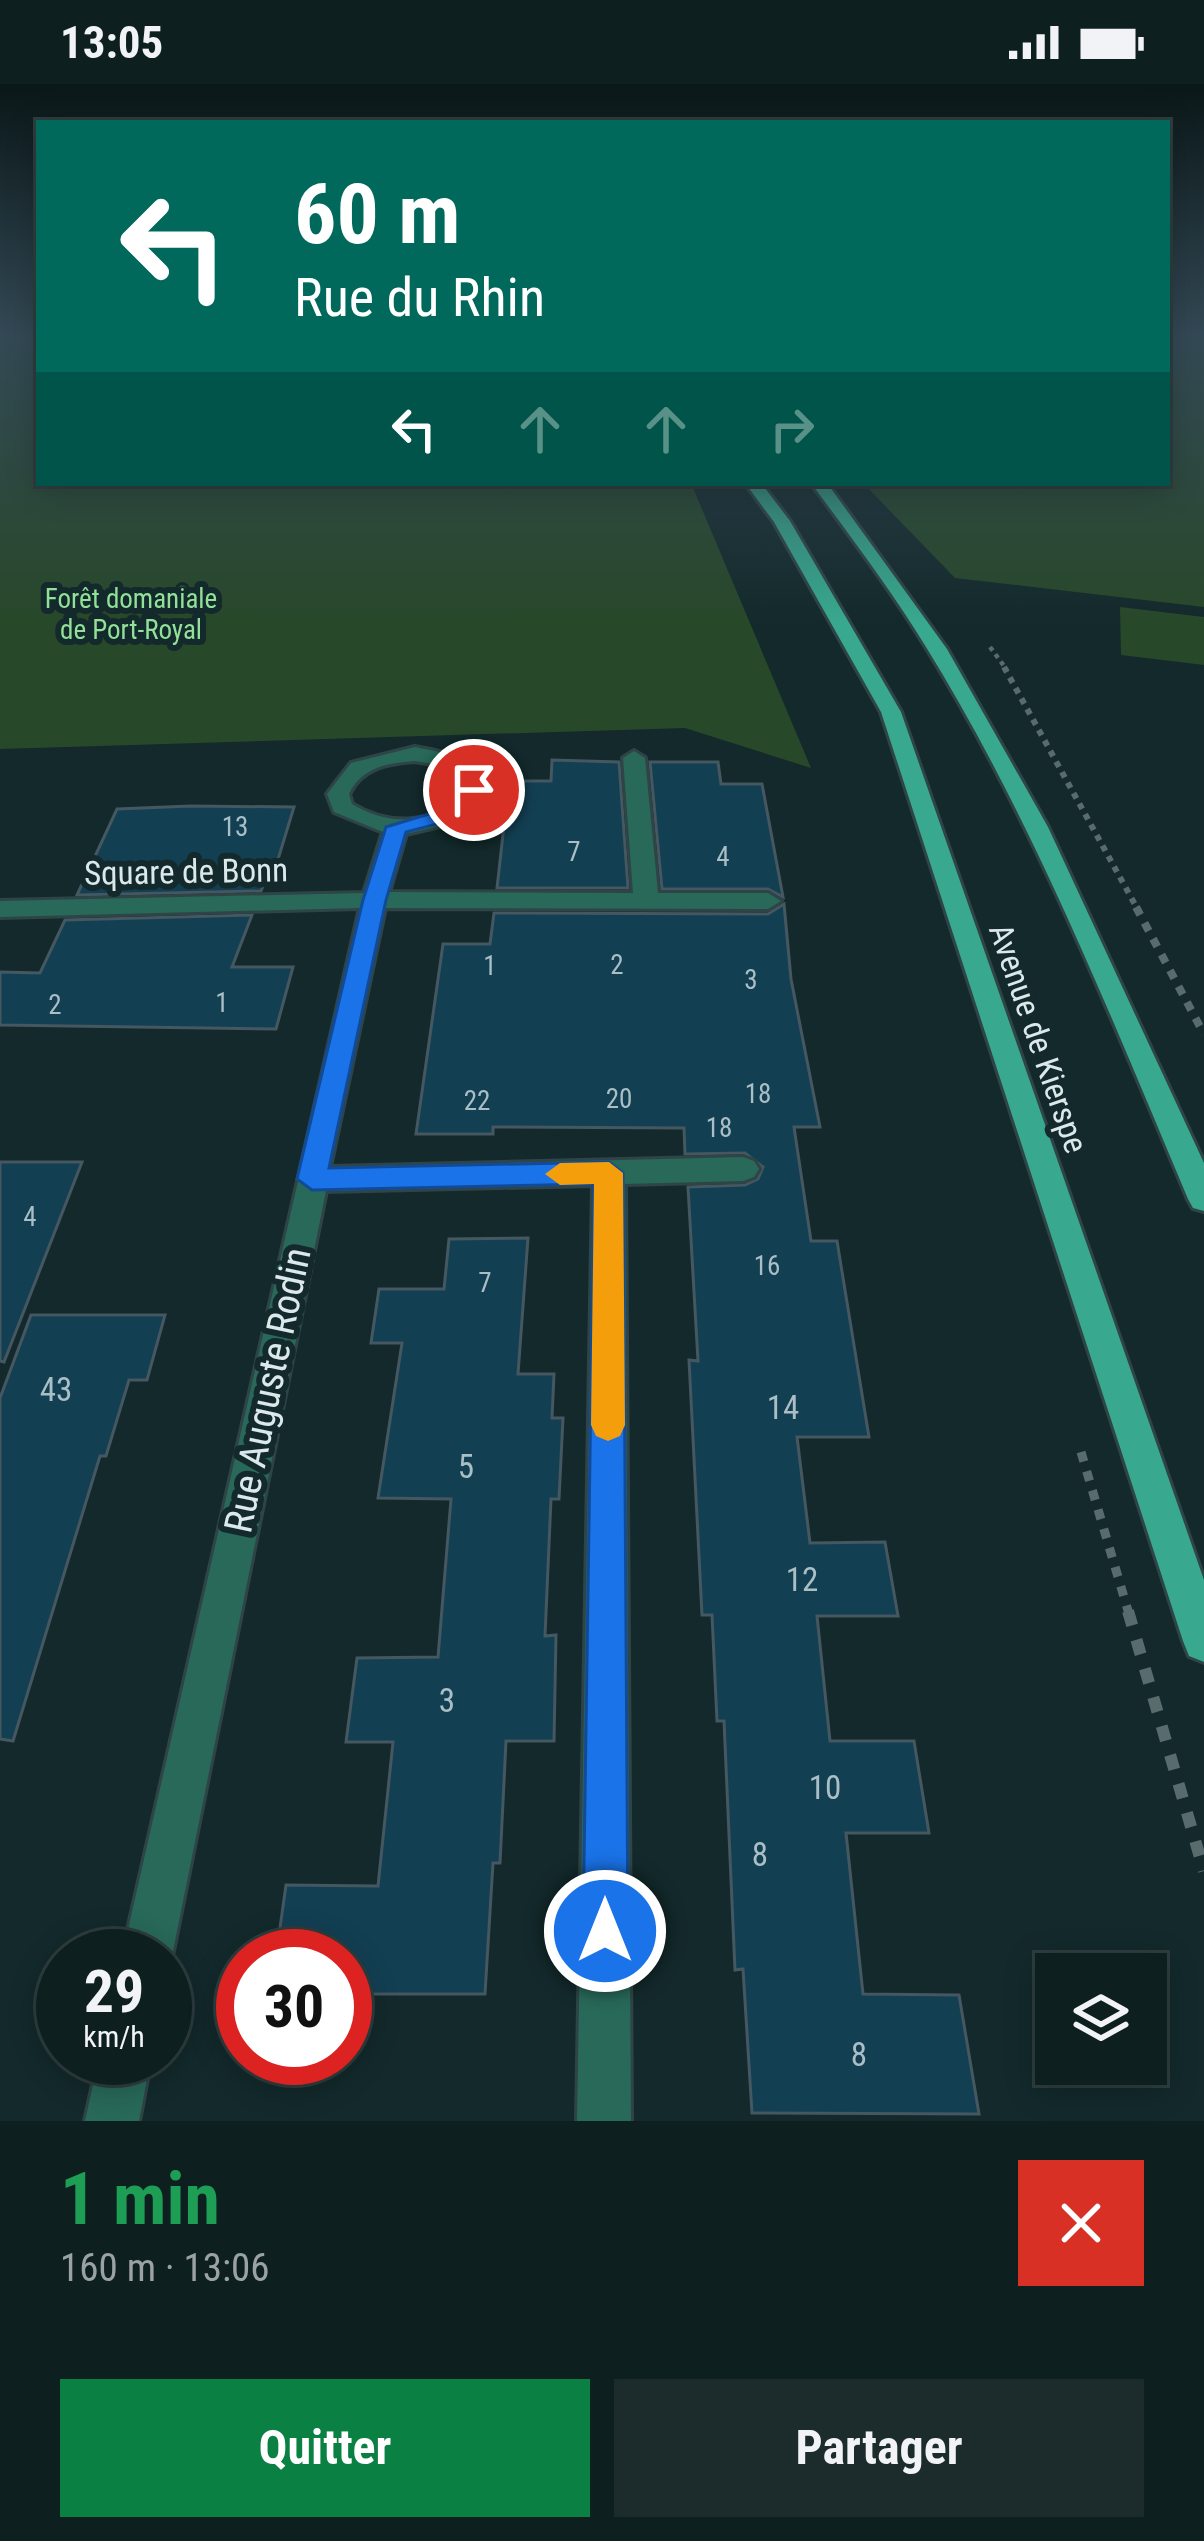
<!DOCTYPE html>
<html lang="fr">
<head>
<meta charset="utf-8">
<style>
	:root { --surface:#0e1f20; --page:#1c2c2d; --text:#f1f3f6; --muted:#9ba2a5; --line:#2e3d3e; --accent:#0b8043 }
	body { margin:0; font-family:"Roboto Condensed",sans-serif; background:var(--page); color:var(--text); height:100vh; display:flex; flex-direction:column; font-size:45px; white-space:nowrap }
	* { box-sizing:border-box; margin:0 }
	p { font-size:39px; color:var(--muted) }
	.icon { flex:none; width:66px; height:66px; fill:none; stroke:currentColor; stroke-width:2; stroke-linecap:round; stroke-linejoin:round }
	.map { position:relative; height:2037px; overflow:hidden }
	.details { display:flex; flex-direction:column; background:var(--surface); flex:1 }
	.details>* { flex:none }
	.hud { position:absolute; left:36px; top:36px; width:1134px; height:366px; border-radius:0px; box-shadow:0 6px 30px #0003,0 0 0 3px var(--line); background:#00695c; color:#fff; overflow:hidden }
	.controls { position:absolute; left:1035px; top:1869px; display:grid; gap:24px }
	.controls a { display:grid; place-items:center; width:132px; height:132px; border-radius:0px; background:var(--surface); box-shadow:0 6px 30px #0003,0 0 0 3px var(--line); font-size:60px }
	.speed { position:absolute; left:36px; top:1845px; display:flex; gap:24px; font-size:60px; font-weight:700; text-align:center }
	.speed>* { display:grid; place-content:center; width:156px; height:156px; border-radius:50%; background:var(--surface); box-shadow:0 6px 30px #0003,0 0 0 3px var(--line); line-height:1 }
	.speed small { font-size:30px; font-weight:400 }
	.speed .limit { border:18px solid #d22; background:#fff; color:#111 }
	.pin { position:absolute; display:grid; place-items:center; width:102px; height:102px; color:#fff; margin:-51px; border:6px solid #fff; border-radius:50%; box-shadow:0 3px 12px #0007 }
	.me { position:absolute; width:132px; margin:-66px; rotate:0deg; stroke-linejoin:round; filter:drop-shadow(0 0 9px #0008) }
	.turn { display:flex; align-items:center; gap:42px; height:252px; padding:0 60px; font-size:54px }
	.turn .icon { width:156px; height:156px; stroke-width:2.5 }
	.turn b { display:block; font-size:84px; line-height:102px }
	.lanes { display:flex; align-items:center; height:114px; padding:0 60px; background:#0003; justify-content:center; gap:60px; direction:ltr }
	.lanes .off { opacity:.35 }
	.round { display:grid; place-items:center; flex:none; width:126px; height:126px; border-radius:0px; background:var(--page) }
	.head { display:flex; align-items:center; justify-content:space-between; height:204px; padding:0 60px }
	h1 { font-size:72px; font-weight:700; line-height:90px; color:#1e9e55 }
	.cta { display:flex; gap:24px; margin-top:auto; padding:24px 60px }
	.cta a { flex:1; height:138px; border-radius:0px; background:var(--accent); color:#fff; font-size:48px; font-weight:700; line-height:138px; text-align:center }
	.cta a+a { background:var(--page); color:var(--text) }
	.status { display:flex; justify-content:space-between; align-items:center; height:84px; padding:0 60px; background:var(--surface); direction:ltr }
	.status svg { height:33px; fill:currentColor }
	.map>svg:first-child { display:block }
	.green { fill:#28482a }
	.building { fill:#133f53; stroke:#455761; stroke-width:3 }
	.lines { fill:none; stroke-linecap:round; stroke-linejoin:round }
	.minor-casing { stroke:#2f4446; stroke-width:6 }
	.major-casing { stroke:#2f4446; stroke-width:6 }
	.path-far4 { stroke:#586b6d; stroke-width:4.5; stroke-dasharray:4.5 4.5; stroke-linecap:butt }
	.path-far3 { stroke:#586b6d; stroke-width:6; stroke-dasharray:6 6; stroke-linecap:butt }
	.path-far2 { stroke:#586b6d; stroke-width:8; stroke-dasharray:9 9; stroke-linecap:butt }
	.path-far1 { stroke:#586b6d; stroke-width:9; stroke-dasharray:10 10; stroke-linecap:butt }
	.path { stroke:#586b6d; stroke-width:12; stroke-dasharray:15 15; stroke-linecap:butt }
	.minor { fill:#286959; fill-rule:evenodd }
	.major { fill:#38a88e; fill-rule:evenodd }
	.route { fill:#1a73e8; stroke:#114b97; stroke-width:3 }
	.slow { fill:#f59e0b }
	.labels { text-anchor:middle; stroke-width:12; stroke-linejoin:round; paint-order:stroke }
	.far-park-label { font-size:27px; fill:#92e198; stroke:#13292b }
	.number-label { font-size:27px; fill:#aabec5 }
	.street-label { font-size:33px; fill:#dce9eb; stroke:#13292b }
	.near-number-label { font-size:33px; fill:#aabec5 }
	.near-street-label { font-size:39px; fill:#dce9eb; stroke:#13292b }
</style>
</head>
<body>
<div class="status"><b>13:05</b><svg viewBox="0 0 49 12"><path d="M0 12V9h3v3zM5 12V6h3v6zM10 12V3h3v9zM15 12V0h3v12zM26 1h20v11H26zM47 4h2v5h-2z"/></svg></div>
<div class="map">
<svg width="1204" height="2037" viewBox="0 0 1204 2037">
	<rect width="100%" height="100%" fill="#13292b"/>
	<!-- green -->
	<g class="green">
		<polygon points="0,253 39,253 39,399 691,399 811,684 685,644 0,665"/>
		<polygon points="1167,253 1204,253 1204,523 955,494 863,399 1167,399"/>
		<polygon points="1120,523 1204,533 1204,581 1121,571"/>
	</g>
	<!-- building -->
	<g class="building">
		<polygon points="552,676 619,678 628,804 497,804 509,697 551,697"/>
		<polygon points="650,678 718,678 721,700 762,700 783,813 768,805 662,805"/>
		<polygon points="191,722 294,723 276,782 271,782 261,807 77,811 117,725"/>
		<polygon points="784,820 791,895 820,1043 794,1043 811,1157 837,1157 869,1353 797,1353 810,1459 885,1458 898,1532 817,1532 830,1657 914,1657 929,1749 846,1749 863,1910 959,1911 979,2030 752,2029 743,1885 735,1886 724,1637 717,1637 712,1531 702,1531 689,1276 698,1277 688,1103 745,1101 758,1095 763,1083 745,1069 685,1070 684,1044 493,1043 493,1050 416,1050 443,860 490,860 494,829 768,830"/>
		<polygon points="252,831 232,883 293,883 276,945 0,941 0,888 40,889 65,836"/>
		<polygon points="0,1078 82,1078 4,1278 0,1277"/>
		<polygon points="528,1154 518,1290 554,1290 552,1334 563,1334 559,1415 551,1415 545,1552 556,1551 554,1657 506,1657 500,1779 493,1779 485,1910 345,1910 345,1872 276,1872 286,1801 378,1802 393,1658 346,1658 357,1574 438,1573 451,1415 378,1414 402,1259 371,1259 379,1205 444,1205 449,1155"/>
		<polygon points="31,1231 165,1231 147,1296 129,1296 106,1372 100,1372 13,1657 0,1655 0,1314"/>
	</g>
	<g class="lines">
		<defs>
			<g id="minor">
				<path d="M415,663C443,669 482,672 485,707L457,738L406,750L389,808L633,809L623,674L634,667L645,674L658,809H768L781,817L768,825L385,824L330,1083L743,1073L754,1077L759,1085L754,1093L743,1097L625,1100L631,2037H577L593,1101L326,1107L172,1872L165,1889V1872H122L360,824L0,833V817L364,809L383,748L334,728L327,710L351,679ZM415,677L445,682L462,697L463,707C436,743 388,742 352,720L349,710C362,683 388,679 415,677Z"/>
				<polygon points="99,1974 151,1974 139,2037 85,2037"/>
			</g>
			<g id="major">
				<polygon points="745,399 761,399 790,437 901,628 1204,1496 1204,1578 1189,1572 1183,1557 881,628 774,438"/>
				<path d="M811,399H827L947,565L1048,743L1204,1079V1127L1193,1124L1188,1115C1109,928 1033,736 926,563C891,506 851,453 811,399Z"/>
			</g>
		</defs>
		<!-- minor casing -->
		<use href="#minor" class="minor-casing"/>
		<!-- major casing -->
		<use href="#major" class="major-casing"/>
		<!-- path-far4 -->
		<polyline class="path-far4" points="990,563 1007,586"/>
		<!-- path-far3 -->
		<polyline class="path-far3" points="1004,583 1138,826"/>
		<!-- path-far2 -->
		<polyline class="path-far2" points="1136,823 1204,950"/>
		<!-- path-far1 -->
		<polyline class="path-far1" points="1081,1368 1129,1530"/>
		<!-- path -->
		<polyline class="path" points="1128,1527 1204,1787"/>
		<!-- minor -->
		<use href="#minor" class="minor"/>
		<!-- major -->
		<use href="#major" class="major"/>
	</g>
	<!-- sky -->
	<linearGradient id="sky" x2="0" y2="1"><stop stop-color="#0a1718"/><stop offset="0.47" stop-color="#334955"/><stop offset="1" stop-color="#334955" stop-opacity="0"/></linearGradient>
	<rect width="1204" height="538" fill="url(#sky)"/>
	<!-- route -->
	<polygon class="route" points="474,700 485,706 464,733 406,748 386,816 329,1084 609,1078 623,1089 628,1847 621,1863 605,1870 589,1863 583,1847 594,1100 312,1106 297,1095 363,816 386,743 449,724 467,702"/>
	<!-- slow -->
	<polygon class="slow" points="609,1078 623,1089 625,1341 620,1352 608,1357 596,1352 591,1341 594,1100 560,1101 545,1090 560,1079"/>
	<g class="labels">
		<!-- far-park labels -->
		<g class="far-park-label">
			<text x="131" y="524">Forêt domaniale<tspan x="131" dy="31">de Port-Royal</tspan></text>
		</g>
		<!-- number labels -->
		<g class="number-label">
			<text x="235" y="752">13</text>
			<text x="574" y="777">7</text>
			<text x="723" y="782">4</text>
			<text x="617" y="890">2</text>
			<text x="490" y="891">1</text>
			<text x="751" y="905">3</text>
			<text x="222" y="928">1</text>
			<text x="55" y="930">2</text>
			<text x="758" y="1019">18</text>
			<text x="619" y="1024">20</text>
			<text x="477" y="1026">22</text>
			<text x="719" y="1053">18</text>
			<text x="30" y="1142">4</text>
			<text x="767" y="1191">16</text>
			<text x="485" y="1208">7</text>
		</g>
		<!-- street labels -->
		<g class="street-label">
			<text transform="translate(186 787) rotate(-1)" y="12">Square de Bonn</text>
			<text transform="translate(1039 954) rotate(71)" y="12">Avenue de Kierspe</text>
		</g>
		<!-- near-number labels -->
		<g class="near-number-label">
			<text x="56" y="1317">43</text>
			<text x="783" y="1335">14</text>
			<text x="466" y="1394">5</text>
			<text x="802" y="1507">12</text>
			<text x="447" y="1628">3</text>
			<text x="825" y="1715">10</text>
			<text x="760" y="1782">8</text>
			<text x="859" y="1982">8</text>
		</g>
		<!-- near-street labels -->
		<g class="near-street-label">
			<text transform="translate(267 1306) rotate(-78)" y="14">Rue Auguste Rodin</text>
		</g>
	</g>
</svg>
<div class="controls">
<a><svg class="icon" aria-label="layers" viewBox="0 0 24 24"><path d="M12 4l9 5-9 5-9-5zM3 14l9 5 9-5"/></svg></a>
</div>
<div class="speed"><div>29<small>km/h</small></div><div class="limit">30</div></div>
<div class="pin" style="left:474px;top:706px;background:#d93025"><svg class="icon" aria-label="arrive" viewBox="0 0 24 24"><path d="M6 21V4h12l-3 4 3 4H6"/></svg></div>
<svg class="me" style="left:605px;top:1847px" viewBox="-20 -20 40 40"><circle r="17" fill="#1a73e8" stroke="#fff" stroke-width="3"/><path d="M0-11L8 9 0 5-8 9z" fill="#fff"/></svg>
<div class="hud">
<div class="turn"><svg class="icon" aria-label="left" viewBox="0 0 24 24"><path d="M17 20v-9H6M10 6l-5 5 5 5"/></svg><div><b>60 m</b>Rue du Rhin</div></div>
<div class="lanes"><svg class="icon" aria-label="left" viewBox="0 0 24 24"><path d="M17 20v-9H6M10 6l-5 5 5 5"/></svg><svg class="icon off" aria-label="ahead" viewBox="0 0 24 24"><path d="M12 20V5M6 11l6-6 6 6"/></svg><svg class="icon off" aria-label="ahead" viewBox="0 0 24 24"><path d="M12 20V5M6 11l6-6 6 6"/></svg><svg class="icon off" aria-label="right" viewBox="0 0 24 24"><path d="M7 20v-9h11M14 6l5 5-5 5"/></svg></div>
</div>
</div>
<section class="details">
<div class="head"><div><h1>1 min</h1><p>160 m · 13:06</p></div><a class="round" style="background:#d93025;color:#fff"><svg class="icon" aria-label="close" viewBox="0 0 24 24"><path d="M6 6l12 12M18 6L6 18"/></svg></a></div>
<div class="cta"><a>Quitter</a><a>Partager</a></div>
</section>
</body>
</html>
